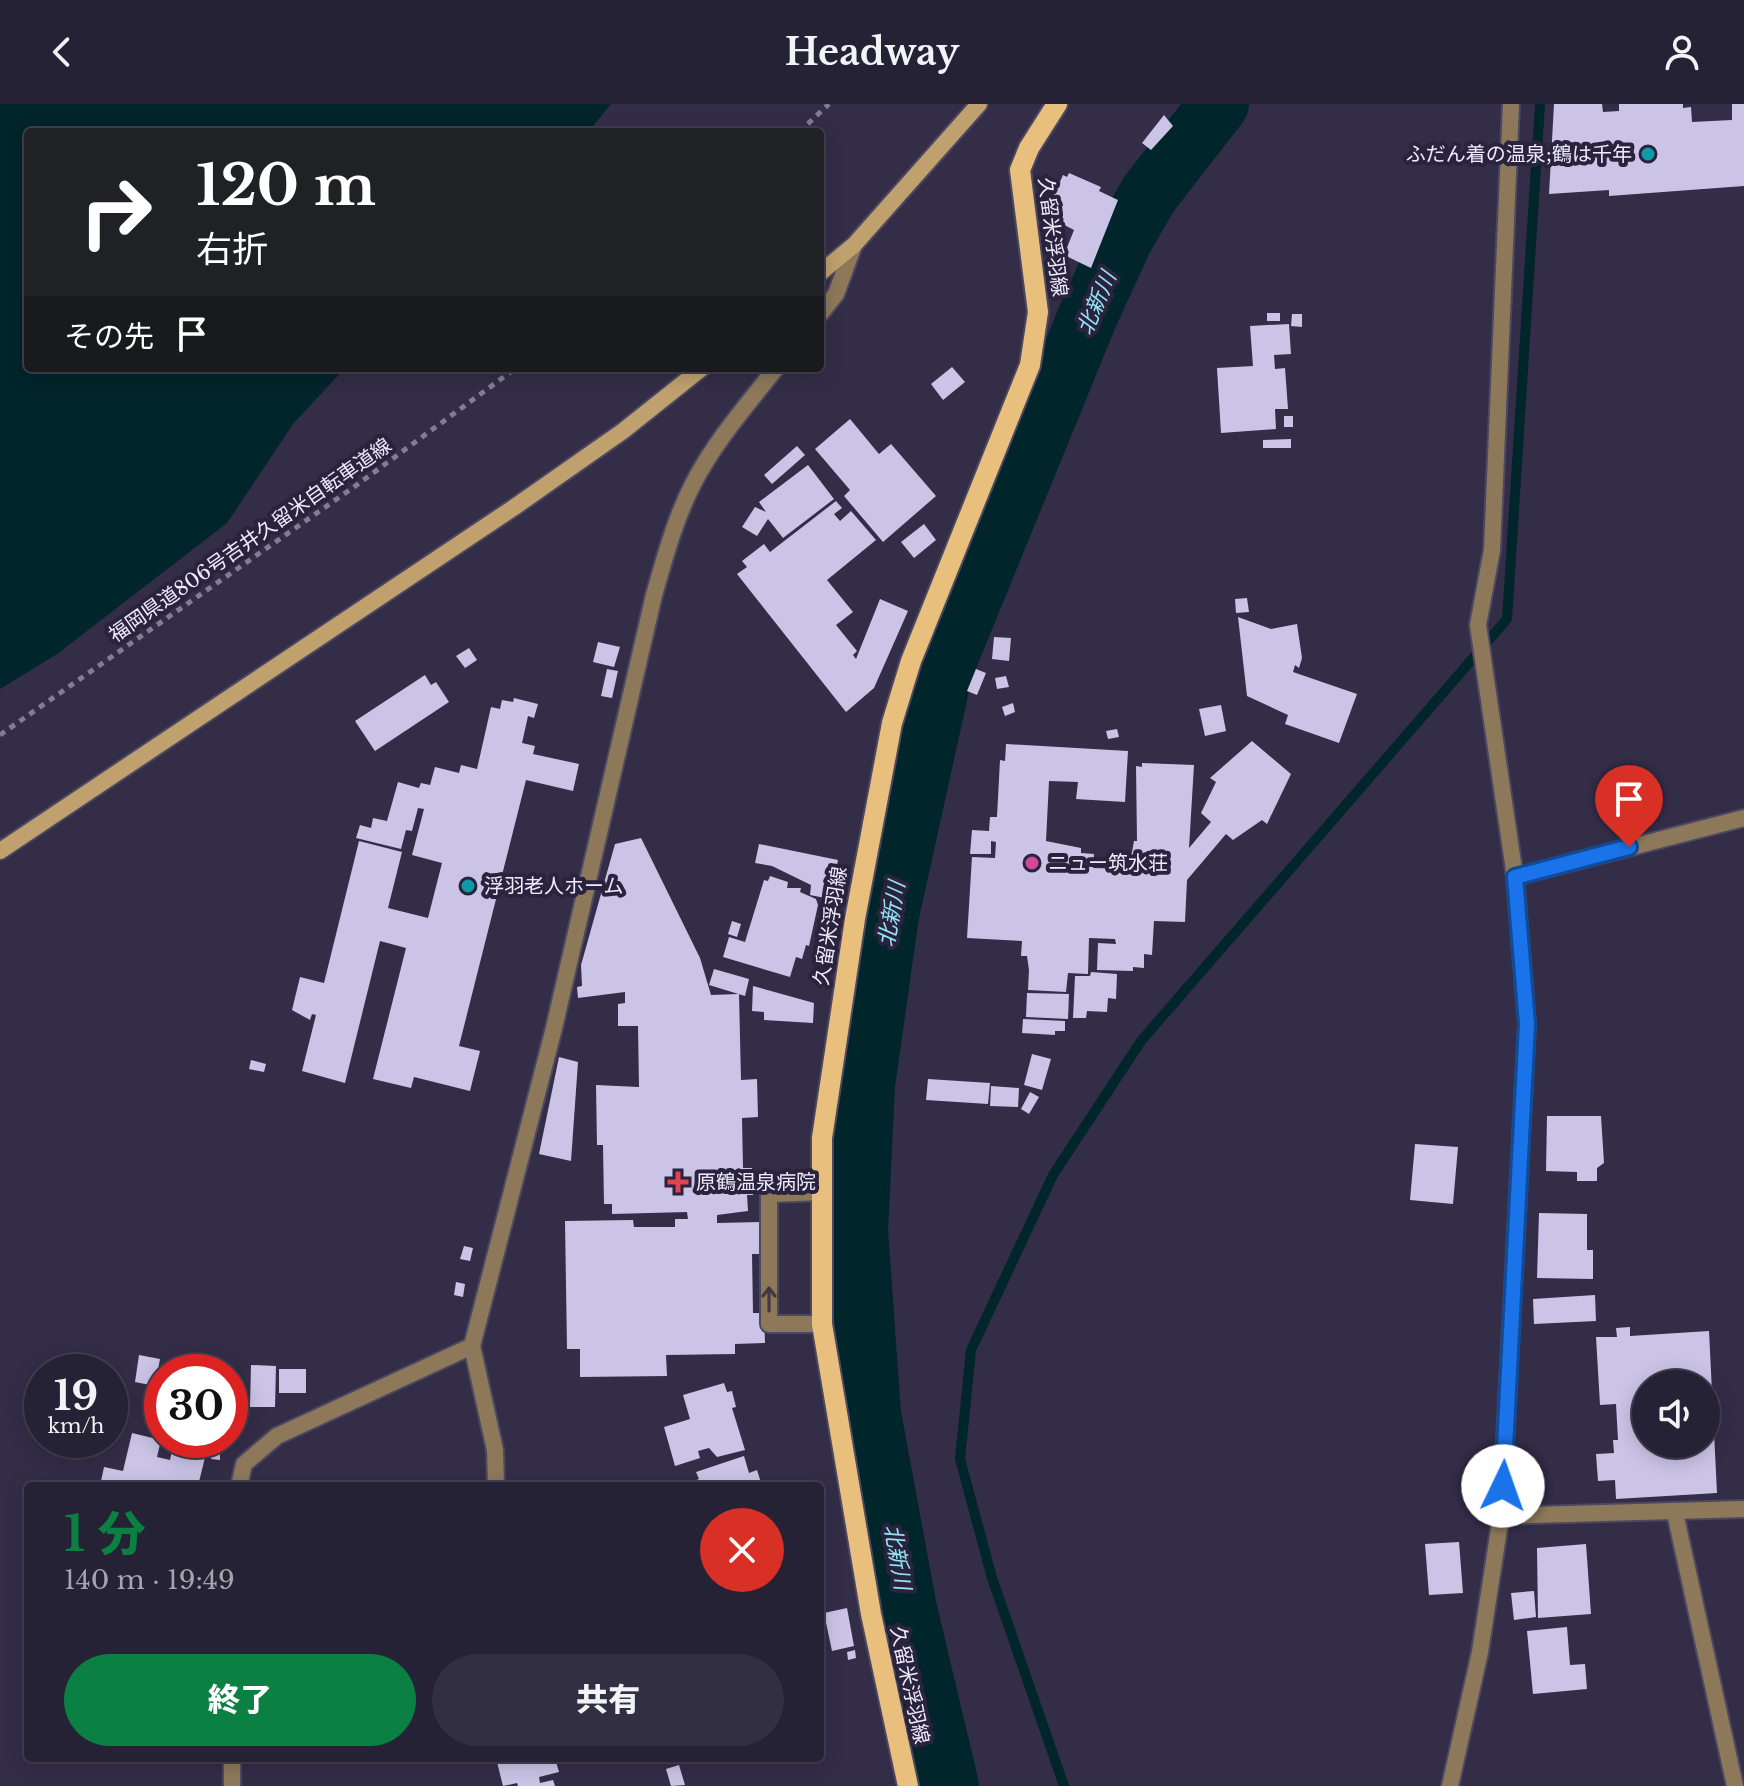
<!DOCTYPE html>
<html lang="ja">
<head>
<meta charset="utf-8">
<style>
	:root { --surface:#262236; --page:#322f42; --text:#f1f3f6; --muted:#a4a4ad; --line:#423f51; --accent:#0b8043 }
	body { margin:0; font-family:"Libre Baskerville","Noto Sans JP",serif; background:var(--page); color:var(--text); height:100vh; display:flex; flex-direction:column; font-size:30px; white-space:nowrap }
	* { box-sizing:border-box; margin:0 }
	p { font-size:26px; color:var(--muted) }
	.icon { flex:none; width:44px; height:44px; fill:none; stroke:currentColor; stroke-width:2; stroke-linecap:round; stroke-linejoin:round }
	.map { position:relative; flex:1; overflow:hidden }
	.details { position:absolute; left:24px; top:1378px; width:800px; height:280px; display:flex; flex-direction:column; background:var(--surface); border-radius:8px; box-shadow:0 4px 20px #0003,0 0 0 2px var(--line) }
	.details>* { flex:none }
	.banner { position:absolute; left:24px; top:24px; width:800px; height:244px; border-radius:8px; box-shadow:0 4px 20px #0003,0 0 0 2px var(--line); background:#202124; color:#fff; overflow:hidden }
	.fabs { position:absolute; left:1632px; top:1266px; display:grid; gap:16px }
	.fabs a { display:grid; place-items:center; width:88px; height:88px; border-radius:50%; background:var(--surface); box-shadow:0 4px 20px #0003,0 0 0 2px var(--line); font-size:40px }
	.speed { position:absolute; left:24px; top:1250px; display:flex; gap:16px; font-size:40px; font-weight:700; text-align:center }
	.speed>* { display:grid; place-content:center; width:104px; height:104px; border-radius:50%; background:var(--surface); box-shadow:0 4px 20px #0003,0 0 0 2px var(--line); line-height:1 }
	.speed small { font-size:20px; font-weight:400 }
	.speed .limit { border:12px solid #d22; background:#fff; color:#111 }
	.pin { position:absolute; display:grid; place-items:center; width:68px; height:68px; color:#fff; margin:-82px -34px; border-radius:50% 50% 50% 0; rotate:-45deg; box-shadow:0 0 8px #0007 }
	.pin .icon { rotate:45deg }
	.me { position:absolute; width:88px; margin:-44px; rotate:3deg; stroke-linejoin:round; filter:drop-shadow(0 0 6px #0008) }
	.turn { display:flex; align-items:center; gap:28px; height:168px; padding:0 40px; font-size:36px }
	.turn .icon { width:104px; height:104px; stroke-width:2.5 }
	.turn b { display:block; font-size:56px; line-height:68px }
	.then { display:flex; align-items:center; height:76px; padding:0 40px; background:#0003; gap:16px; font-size:30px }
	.round { display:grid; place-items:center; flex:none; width:84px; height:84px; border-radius:42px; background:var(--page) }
	.summary { display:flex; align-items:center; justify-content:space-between; height:136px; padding:0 40px }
	h1 { font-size:48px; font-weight:800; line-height:60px; color:var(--accent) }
	.action { display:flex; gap:16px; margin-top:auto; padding:16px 40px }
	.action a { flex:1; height:92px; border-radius:48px; background:var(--accent); color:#fff; font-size:32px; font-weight:800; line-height:92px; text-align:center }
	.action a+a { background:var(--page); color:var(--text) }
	header { display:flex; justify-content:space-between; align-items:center; height:104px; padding:0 40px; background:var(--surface); font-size:36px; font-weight:800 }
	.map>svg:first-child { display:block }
	.water { fill:#00252b }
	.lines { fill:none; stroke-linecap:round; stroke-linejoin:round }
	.stream { stroke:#00252b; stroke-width:10 }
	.river { stroke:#00252b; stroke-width:60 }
	.building { fill:#cbc4e7; fill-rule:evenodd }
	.lane-casing { stroke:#4d4861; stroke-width:20 }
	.street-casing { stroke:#4d4861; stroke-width:20 }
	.secondary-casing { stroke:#4d4861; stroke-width:20 }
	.primary-casing { stroke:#4d4861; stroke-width:24 }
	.path { stroke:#827d94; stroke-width:5; stroke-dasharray:6 6; stroke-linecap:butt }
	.lane { stroke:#8d795a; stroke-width:16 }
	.street { stroke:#8d795a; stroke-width:16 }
	.secondary { stroke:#c0a16e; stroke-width:16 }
	.primary { stroke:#e8bf7d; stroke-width:20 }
	.oneway { stroke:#423844 }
	.route-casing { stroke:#114b97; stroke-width:20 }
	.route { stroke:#1a73e8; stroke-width:14 }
	.culture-dot { fill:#0f9aa8; stroke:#29233d; stroke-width:3 }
	.hotel-dot { fill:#d1479c; stroke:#29233d; stroke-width:3 }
	.health-dot { fill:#e0444e; stroke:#29233d; stroke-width:3 }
	.labels { text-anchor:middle; stroke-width:8; stroke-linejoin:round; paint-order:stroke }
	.poi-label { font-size:20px; fill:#eeebfd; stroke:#29233d; text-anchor:start }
	.street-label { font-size:20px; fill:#eeebfd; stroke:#29233d }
	.water-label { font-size:22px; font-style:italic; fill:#92e4f4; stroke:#29233d }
</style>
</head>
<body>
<header><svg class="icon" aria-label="back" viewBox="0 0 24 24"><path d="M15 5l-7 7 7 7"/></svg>Headway<svg class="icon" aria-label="person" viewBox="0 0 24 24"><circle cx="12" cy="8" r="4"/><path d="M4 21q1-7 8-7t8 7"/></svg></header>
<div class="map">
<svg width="1744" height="1682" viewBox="0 0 1744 1682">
	<rect width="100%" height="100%" fill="#332d48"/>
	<!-- water -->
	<polygon class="water" points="0,0 611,0 588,28 28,28 28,264 345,264 293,320 227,419 57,550 0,585"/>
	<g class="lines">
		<!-- stream -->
		<polyline class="stream" points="1064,1682 992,1474 960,1355 971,1246 1053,1071 1141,937 1507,515 1540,0"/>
		<!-- river -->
		<polyline class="river" points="949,1682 907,1505 871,1310 858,1127 865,981 889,811 943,566 1089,209 1123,135 1149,90 1219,0"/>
	</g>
	<!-- building -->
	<g class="building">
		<polygon points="1554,0 1602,0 1603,8 1619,7 1619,0 1683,0 1683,4 1691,3 1692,18 1732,16 1732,0 1744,0 1744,82 1609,92 1609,86 1549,90"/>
		<polygon points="1164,11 1173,22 1151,46 1142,39"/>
		<polygon points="1069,69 1101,83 1099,87 1118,96 1091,164 1064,151 1074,126 1045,111 1063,71 1067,73"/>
		<rect x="1267" y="209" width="13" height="8"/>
		<polygon points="1292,210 1302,210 1302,223 1291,222"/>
		<polygon points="1289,220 1291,250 1274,251 1275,265 1285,264 1288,305 1275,305 1276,325 1221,329 1217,264 1253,262 1250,222"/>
		<polygon points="952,263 965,278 943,296 931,280"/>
		<rect x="1284" y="312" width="9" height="11"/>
		<polygon points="850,315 879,350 891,340 936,392 883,438 844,392 850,386 815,345"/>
		<polygon points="1291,335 1291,344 1263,344 1263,336"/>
		<polygon points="797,342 805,351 772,380 764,371"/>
		<polygon points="808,361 834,395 783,434 768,415 757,432 742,423 755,403 766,408 759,398"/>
		<polygon points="836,397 842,404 834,410 840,417 851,407 876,436 827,476 853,508 836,521 857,547 853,551 856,555 880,495 908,507 874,584 846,608 737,470 747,463 742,457 764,440 770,448"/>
		<polygon points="924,420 936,436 914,454 901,438"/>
		<polygon points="1247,494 1249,508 1236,509 1235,495"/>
		<polygon points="1238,513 1271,525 1297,520 1302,554 1299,564 1295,561 1293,568 1357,590 1339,639 1285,620 1288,611 1247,592"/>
		<polygon points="994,533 1011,534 1009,557 992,555"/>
		<polygon points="598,538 620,543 614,563 593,558"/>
		<polygon points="469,544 477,556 465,564 456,552"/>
		<polygon points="607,565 618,567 612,594 601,592"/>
		<polygon points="976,565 986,569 977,591 967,587"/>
		<polygon points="425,571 431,581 436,578 449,598 375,647 355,617"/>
		<polygon points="1006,572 1009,583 997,585 995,574"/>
		<polygon points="514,594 538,600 534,614 528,612 522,639 535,642 533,650 579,660 573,687 526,676 459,942 480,947 470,987 414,973 411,984 373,975 406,844 380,837 345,979 302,967 316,911 312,910 310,916 292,906 300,873 324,879 359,737 402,748 388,804 428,814 442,759 412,751 424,705 418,704 412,727 406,726 401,745 356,734 360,721 371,724 373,714 387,717 398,678 419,684 421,679 430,681 435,663 459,669 461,661 477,665 491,603 500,605 502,596 513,598"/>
		<polygon points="1013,599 1015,608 1005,612 1002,603"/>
		<polygon points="1221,601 1226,627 1205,632 1199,605"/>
		<polygon points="1117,625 1119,633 1108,635 1106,627"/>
		<polygon points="1252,637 1291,670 1267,720 1262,716 1233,736 1226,730 1187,776 1185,818 1154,817 1152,851 1144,850 1144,864 1133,863 1133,867 1097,866 1098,839 1116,840 1115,835 1089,834 1088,870 1068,869 1066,888 1028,886 1029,866 1027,852 1021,852 1022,837 967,834 972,753 995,754 996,738 991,737 991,750 970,750 972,726 989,727 990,713 997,713 1000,656 1005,657 1006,640 1128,647 1125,698 1076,695 1078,678 1049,677 1046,737 1081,744 1081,749 1094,750 1093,764 1129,765 1134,737 1137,737 1136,662 1142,663 1142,659 1194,661 1189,744 1211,718 1201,709 1216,678 1210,674"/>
		<polygon points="641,734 700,854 711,891 739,890 741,976 757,975 758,1013 742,1014 743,1064 752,1064 753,1091 747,1091 748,1107 717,1111 717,1119 761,1118 762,1150 752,1150 753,1209 764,1209 765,1239 735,1240 735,1250 666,1251 667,1272 580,1273 580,1245 567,1245 565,1117 633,1116 634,1123 675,1123 675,1115 688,1115 687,1108 612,1110 612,1100 604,1100 603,1041 597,1041 596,981 639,983 638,922 618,922 618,900 625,899 625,888 578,894 577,883 582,882 581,861 615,740"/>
		<polygon points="759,740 838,756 830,795 810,791 811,781 772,762 755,759"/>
		<polygon points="770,772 788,778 787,784 801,784 800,788 816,795 818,801 809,842 806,841 802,855 796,853 790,873 723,853 729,833 745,838 764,776 768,777"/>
		<polygon points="732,817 741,820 737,833 728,830"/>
		<polygon points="714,865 749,875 745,892 709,881"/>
		<polygon points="1091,868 1117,870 1116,895 1108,894 1107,908 1087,907 1086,914 1073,914 1075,872 1090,872"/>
		<polygon points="753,882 814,899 813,919 764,916 764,908 752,907"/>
		<polygon points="1027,889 1069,890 1068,915 1026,913"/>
		<polygon points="1023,915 1065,917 1065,927 1055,927 1055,931 1022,929"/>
		<polygon points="1032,950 1051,955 1042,986 1024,981"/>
		<polygon points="559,953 578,958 571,1057 539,1050"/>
		<polygon points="251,956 266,960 264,968 249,965"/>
		<polygon points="928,975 990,979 988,1000 926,996"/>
		<polygon points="991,982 1019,984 1018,1003 990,1002"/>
		<polygon points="1030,988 1039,993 1029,1010 1021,1005"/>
		<polygon points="1547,1012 1601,1012 1604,1059 1597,1064 1597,1077 1577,1077 1577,1068 1546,1067"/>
		<polygon points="1415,1040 1458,1043 1453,1100 1410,1096"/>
		<polygon points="1539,1109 1587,1110 1587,1146 1593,1146 1593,1175 1537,1174"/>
		<polygon points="464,1142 473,1144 470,1157 460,1155"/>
		<polygon points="456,1178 465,1180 463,1193 454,1191"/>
		<polygon points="1595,1191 1596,1217 1534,1220 1533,1195"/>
		<path d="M1630,1223V1232L1709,1227L1717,1389L1616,1395L1615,1376L1598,1377L1596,1350L1614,1349L1613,1336H1618L1616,1300L1600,1301L1596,1233H1617L1616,1224ZM1646,1280H1706V1340H1646Z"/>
		<polygon points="139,1251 160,1255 155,1282 135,1278"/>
		<polygon points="251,1261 276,1262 275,1303 250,1303"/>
		<rect x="279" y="1265" width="27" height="24"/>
		<polygon points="724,1279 727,1288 732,1287 736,1303 732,1304 745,1346 717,1353 709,1344 698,1347 700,1354 675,1362 664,1323 690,1315 683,1291"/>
		<polygon points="132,1329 161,1336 157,1353 170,1356 174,1336 208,1341 198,1382 100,1382 104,1363 123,1367"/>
		<polygon points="211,1336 220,1337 220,1356 211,1355"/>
		<polygon points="744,1352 749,1369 757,1366 762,1382 681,1382 699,1375 696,1368"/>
		<polygon points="1459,1438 1463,1489 1429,1491 1425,1440"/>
		<polygon points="1586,1440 1591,1510 1538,1514 1537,1444"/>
		<polygon points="1534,1487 1536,1513 1514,1516 1511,1489"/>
		<polygon points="847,1504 854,1542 832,1547 824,1509"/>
		<polygon points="1567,1523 1570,1561 1585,1560 1587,1585 1533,1590 1527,1527"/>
		<polygon points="855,1546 856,1554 848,1556 847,1548"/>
		<polygon points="496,1654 555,1654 559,1668 539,1673 540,1679 553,1676 555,1682 518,1682 517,1679 503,1682"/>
		<polygon points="679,1661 685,1681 671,1682 666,1665"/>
	</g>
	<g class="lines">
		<defs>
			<polyline id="lane" points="822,1220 769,1220 769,1090 823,1088"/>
			<g id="street">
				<polyline points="820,210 836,190 854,141"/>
				<polyline points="1515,773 1744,714"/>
				<polyline points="239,1382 244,1360 277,1332 472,1242"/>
				<path d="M496,1382L495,1346L472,1242L554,924L654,491C665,453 675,415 693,380C715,337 747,301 776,264"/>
				<polyline points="1675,1409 1735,1682"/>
				<polyline points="1501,1412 1744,1405"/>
				<polyline points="232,1682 232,1654"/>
				<polyline points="1450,1682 1480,1548 1501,1412 1527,920 1515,773 1478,521 1492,446 1511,0"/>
			</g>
			<g id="secondary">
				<polyline points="820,169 854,141 979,0"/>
				<polyline points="0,747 516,402 623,327 702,264"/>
			</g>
			<polyline id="primary" points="908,1682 871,1510 822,1220 822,1034 855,815 892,619 911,557 1030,261 1038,208 1020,66 1029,44 1057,0"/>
		</defs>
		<!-- lane casing -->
		<use href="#lane" class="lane-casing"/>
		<!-- street casing -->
		<use href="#street" class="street-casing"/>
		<!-- secondary casing -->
		<use href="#secondary" class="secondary-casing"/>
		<!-- primary casing -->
		<use href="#primary" class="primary-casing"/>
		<!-- path -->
		<g class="path">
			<polyline points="799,28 829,0"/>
			<polyline points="0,631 354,383 516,264"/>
		</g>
		<!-- lane -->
		<use href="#lane" class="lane"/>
		<!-- street -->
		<use href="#street" class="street"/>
		<!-- secondary -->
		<use href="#secondary" class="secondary"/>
		<!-- primary -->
		<use href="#primary" class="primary"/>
	</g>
	<!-- one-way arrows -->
	<defs><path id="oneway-shaft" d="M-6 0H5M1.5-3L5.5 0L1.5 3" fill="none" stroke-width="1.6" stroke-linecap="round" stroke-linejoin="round" transform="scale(2)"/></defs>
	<use class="oneway" href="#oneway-shaft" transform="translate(769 1195) rotate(-90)"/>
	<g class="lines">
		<defs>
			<polyline id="route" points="1503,1382 1527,920 1515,773 1629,743"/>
		</defs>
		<!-- route casing -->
		<use href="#route" class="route-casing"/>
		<!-- route -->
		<use href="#route" class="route"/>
	</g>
	<!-- markers -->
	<g class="culture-dot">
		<circle cx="1648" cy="50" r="8"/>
		<circle cx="468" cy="782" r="8"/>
	</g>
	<circle class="hotel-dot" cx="1032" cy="759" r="8"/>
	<path class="health-dot" d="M674 1066h8v8h8v8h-8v8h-8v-8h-8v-8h8z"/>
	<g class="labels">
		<!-- poi labels -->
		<g class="poi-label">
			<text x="1632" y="57" text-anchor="end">ふだん着の温泉;鶴は千年</text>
			<text x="1048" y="766">ニュー筑水荘</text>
			<text x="484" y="789">浮羽老人ホーム</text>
			<text x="696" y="1085">原鶴温泉病院</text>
		</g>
		<!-- street labels -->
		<g class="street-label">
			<text transform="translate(1053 133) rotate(83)" y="7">久留米浮羽線</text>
			<text transform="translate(250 436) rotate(-35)" y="7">福岡県道806号吉井久留米自転車道線</text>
			<text transform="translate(830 822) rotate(-81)" y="7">久留米浮羽線</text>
			<text transform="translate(910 1581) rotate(78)" y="7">久留米浮羽線</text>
		</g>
		<!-- water labels -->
		<g class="water-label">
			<text transform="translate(1096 199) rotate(-67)" y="8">北新川</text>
			<text transform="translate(891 810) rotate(-80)" y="8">北新川</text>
			<text transform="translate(898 1453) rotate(80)" y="8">北新川</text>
		</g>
	</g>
</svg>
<div class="fabs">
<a><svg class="icon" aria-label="sound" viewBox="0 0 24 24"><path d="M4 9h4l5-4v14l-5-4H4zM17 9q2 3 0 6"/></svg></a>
</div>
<div class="speed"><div>19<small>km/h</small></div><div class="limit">30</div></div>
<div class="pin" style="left:1629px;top:743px;background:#d93025"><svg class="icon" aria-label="arrive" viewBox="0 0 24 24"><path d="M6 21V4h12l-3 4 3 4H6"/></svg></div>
<svg class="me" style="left:1503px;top:1382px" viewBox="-20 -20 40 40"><circle r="19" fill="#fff"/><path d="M0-13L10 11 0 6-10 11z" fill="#1a73e8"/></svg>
<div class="banner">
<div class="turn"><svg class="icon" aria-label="right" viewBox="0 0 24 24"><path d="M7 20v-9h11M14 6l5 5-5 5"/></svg><div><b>120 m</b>右折</div></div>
<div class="then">その先<svg class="icon" aria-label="arrive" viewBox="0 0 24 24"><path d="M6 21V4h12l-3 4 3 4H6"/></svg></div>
</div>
<section class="details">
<div class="summary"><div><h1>1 分</h1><p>140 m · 19:49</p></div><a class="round" style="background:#d93025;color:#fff"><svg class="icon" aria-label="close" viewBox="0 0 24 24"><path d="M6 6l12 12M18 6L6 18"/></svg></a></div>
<div class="action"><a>終了</a><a>共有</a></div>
</section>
</div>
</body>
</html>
